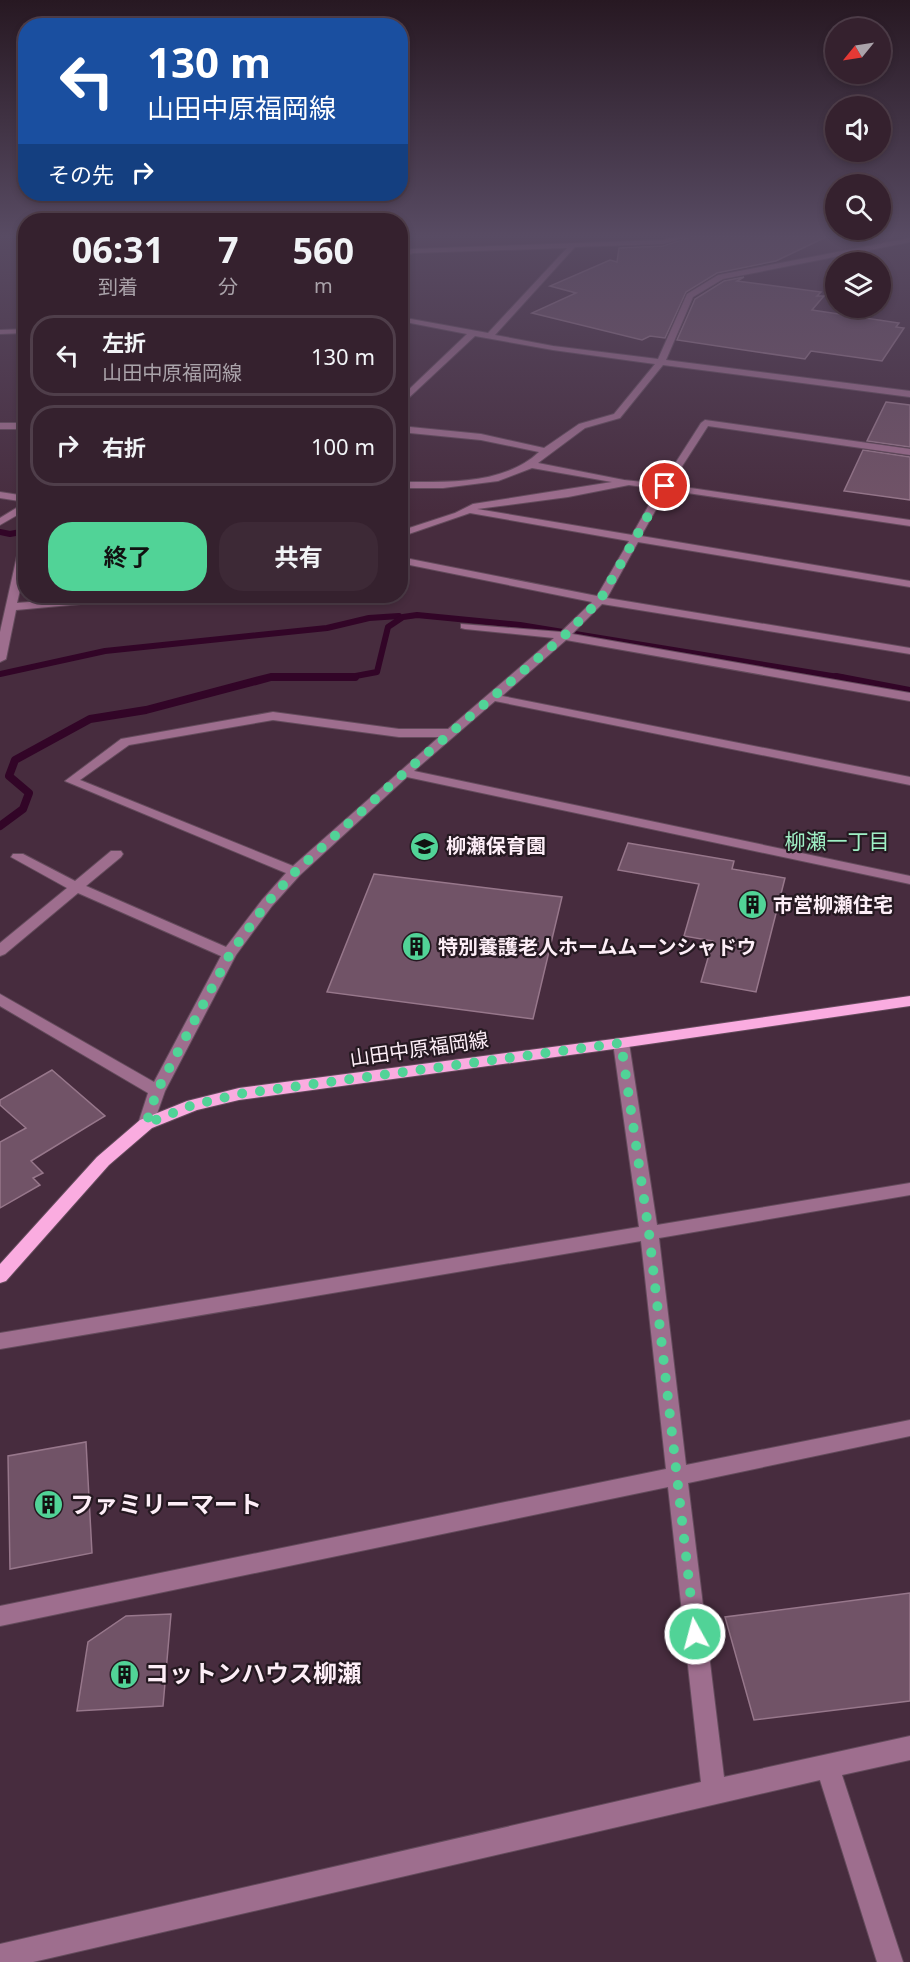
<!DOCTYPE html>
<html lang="ja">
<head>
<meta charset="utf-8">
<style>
	:root { --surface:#35212e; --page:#3d2936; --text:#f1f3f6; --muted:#aaa3aa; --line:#4f3e4a; --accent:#51d397 }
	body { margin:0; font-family:"Noto Sans","Noto Sans JP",sans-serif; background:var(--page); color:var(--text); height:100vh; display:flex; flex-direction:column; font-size:22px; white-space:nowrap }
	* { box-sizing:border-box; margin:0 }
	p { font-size:20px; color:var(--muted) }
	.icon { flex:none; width:33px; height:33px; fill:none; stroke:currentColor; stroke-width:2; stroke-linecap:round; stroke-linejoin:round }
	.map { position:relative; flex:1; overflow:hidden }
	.panel { position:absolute; left:18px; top:213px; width:390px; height:390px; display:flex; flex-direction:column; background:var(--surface); border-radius:24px; box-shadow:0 3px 9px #0003,0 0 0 2px var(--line) }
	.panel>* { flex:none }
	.guide { position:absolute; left:18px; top:18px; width:390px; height:183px; border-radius:24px; box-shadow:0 3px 9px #0003,0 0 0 2px var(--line); background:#1a4fa0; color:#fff; overflow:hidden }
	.needle { width:39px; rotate:240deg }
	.fabs { position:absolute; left:825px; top:18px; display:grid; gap:12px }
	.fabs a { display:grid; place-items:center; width:66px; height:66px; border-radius:50%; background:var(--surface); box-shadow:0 3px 9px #0003,0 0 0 2px var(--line); font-size:30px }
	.pin { position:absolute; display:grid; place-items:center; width:51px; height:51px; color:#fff; margin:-26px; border:3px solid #fff; border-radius:50%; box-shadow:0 2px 6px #0007 }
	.me { position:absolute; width:66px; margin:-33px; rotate:353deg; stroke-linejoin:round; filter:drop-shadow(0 0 4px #0008) }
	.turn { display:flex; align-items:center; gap:21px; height:126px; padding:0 30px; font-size:27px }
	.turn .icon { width:78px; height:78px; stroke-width:2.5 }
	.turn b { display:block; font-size:42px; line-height:51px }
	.then { display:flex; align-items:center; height:57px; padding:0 30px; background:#0003; gap:12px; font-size:22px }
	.eta { display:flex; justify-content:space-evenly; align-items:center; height:102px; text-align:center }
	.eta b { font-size:36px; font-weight:700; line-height:42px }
	.action { display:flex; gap:12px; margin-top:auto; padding:12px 30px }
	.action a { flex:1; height:69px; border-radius:24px; background:var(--accent); color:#111; font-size:24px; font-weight:700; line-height:69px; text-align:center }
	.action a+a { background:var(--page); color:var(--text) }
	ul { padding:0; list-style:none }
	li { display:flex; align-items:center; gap:18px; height:81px; margin:0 12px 9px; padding:0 18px; border:3px solid var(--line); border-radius:24px }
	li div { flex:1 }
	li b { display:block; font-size:22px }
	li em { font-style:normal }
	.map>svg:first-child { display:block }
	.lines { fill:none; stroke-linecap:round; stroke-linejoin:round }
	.stream-far1 { stroke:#320527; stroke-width:6 }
	.stream { stroke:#320527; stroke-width:8 }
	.building { fill:#715367; stroke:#97778b; stroke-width:1.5 }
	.minor-casing { stroke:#644b5c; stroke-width:2 }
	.major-casing { stroke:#644b5c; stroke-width:2 }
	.minor { fill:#9e6e8e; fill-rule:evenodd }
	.major { fill:#faace0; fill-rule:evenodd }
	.route { stroke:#51d397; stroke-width:10; stroke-dasharray:0 18 }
	.labels { text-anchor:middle; stroke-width:4.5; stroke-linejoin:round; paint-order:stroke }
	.poi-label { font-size:20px; font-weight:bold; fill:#fdeef7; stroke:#251921; text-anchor:start }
	.street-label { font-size:20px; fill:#fdeef7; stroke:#251921 }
	.neighbourhood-label { font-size:21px; fill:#9ff0c5; stroke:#251921 }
	.near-poi-label { font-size:24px; font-weight:bold; fill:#fdeef7; stroke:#251921; text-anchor:start }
</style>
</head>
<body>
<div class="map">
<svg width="910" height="1962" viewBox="0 0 910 1962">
	<rect width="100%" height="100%" fill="#472c3e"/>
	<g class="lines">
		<!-- stream-far1 -->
		<g class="stream-far1">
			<polyline points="0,532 10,534 26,531"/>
			<polyline points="0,674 105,651 327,628 369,618 399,616"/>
			<polyline points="266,678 345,678 377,672 388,627 403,617 417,615 520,625 844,678"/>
		</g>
		<!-- stream -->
		<g class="stream">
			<polyline points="836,677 910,691"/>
			<polyline points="0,826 23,809 29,793 9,776 15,760 90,719 146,710 271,677 355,677"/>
		</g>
	</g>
	<!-- building -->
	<g class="building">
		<polygon points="690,237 826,237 776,261 717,273 686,292 665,338 650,336 642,340 532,313 576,293 550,286 610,260 617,262 619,248 663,246"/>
		<polygon points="744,277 737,281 821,292 817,296 824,296 812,310 899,323 896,327 904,328 882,361 811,351 805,359 677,340 695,299 724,281"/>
		<polygon points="886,402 910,405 910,447 867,441"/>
		<polygon points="863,450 910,457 910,500 844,491"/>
		<polygon points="628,843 734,861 732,869 785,878 756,992 701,982 713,941 684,936 699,884 618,870"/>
		<polygon points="374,874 562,897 533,1019 327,992"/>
		<polygon points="52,1070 105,1116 31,1161 43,1173 33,1178 40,1185 0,1208 0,1142 26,1128 0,1105 0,1100"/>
		<polygon points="86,1442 92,1553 10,1569 8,1456"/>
		<polygon points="910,1593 910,1701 754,1720 725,1617"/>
		<polygon points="171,1614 163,1706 77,1711 88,1642 126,1616"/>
	</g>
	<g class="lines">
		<defs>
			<g id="minor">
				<path d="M674,237H688L663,244L575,247L495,335L553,346L658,359L687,294L718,275L910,238V242L723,279L693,297L666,360L910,391V397L663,365L620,418L585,428L538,463L624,480L662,484L701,423L705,420L910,449V455L708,426L670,485L910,520V526L667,490L641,536L910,581V587L638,542L607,598L910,648V654L602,604L572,634L910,693V701L566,640L502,696L910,777V785L495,701L414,771L910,876V884L407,777L300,875L272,906L236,955L165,1091L152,1128H140L138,1124L148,1093L0,1006V994L154,1082L221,956L78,893L5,954L0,956V943L67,888L11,857L13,854H23L75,881L111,851H121L123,854L121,857L86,886L226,947L262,900L286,873L65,781L121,739L273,712L399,729H448L554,638L465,629L461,628V624L561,632L592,602L400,563V557L597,596L629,541L470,513L400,537V531L455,513L473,504L612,482L532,468L498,481L443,488H400V482C446,482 504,485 539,452L481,440L400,432V426L481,434L544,448L579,424L614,414L655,364L553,350L475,336L400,406V398L467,334L400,321V317L488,333L567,248L413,253L400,258V253L412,249L663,240ZM629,485L658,489L632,535L477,509L568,497ZM273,720L399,737H439L293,866L80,780L129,745Z"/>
				<polygon points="26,329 26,333 0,334 0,330"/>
				<rect x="0" y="423" width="26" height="6"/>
				<polygon points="0,492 26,496 26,502 0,498"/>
				<polygon points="26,502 26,510 0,525 0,518"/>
				<polygon points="26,535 26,564 17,603 104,596 140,596 135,599 16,610 6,659 0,662 0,632 21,538"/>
				<polygon points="621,1038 627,1039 629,1043 657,1225 910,1183 910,1195 659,1238 686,1465 910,1420 910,1436 688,1483 724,1777 910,1736 910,1760 842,1775 903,1962 877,1962 820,1780 33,1962 0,1962 0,1944 701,1782 668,1487 0,1626 0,1606 666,1469 641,1241 0,1349 0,1333 639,1227 613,1043 615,1039"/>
			</g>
			<polygon id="major" points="910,996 910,1006 621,1048 239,1100 197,1110 152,1128 109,1165 6,1281 0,1283 0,1264 97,1157 140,1120 187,1101 239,1088 621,1038"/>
		</defs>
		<!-- minor casing -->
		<use href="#minor" class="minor-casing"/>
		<!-- major casing -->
		<use href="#major" class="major-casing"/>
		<!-- minor -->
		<use href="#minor" class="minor"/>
		<!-- major -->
		<use href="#major" class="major"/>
	</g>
	<!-- sky -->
	<linearGradient id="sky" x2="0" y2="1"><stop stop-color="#271822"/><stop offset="0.46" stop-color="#584b63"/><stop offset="1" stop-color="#584b63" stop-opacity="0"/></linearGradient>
	<rect width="910" height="512" fill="url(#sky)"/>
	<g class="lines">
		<!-- route -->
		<polyline class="route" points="665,486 600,600 564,636 404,773 295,872 267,903 230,954 157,1091 146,1124 193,1105 239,1094 621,1043 649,1233 695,1634"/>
	</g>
	<!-- icons -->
	<defs>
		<symbol id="school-disc" viewBox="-11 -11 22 22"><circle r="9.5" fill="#51d397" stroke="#251921"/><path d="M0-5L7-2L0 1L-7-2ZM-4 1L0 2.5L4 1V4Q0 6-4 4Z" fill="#111"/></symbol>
		<symbol id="building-disc" viewBox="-11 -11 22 22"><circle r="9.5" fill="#51d397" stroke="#251921"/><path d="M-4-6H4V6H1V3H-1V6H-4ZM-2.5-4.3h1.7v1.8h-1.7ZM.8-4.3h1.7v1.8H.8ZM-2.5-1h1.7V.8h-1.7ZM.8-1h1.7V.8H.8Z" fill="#111"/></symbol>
	</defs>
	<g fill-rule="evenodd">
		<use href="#school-disc" x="408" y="830" width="33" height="33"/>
		<use href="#building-disc" x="736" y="888" width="33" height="33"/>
		<use href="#building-disc" x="400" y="930" width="33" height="33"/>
		<use href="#building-disc" x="32" y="1488" width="33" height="33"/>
		<use href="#building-disc" x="108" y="1658" width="33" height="33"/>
	</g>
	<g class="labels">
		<!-- poi labels -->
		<g class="poi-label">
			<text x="446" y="853">柳瀬保育園</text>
			<text x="773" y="912">市営柳瀬住宅</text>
			<text x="438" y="954">特別養護老人ホームムーンシャドウ</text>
		</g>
		<!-- street labels -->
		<g class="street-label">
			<text transform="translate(419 1049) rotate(-8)" y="7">山田中原福岡線</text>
		</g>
		<!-- neighbourhood labels -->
		<g class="neighbourhood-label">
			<text x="837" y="849">柳瀬一丁目</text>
		</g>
		<!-- near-poi labels -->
		<g class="near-poi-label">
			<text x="70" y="1513">ファミリーマート</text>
			<text x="145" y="1682">コットンハウス柳瀬</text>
		</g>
	</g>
</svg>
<div class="fabs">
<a><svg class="needle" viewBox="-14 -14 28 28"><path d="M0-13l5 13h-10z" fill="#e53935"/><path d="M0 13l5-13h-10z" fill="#aaa3aa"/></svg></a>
<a><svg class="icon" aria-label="sound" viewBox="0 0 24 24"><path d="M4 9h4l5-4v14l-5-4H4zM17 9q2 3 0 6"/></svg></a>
<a><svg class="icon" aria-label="search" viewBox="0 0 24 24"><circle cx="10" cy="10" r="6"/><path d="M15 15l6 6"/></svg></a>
<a><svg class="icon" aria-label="layers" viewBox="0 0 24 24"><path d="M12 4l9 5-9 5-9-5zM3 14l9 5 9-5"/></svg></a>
</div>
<div class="pin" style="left:665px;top:486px;background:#d93025"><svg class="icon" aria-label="arrive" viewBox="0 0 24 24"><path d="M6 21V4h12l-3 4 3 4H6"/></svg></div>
<svg class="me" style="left:695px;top:1634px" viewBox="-20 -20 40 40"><circle r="17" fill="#51d397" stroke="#fff" stroke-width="3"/><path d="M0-11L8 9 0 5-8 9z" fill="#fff"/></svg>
<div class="guide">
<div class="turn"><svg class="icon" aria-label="left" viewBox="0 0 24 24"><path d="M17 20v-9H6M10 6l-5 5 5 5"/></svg><div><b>130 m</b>山田中原福岡線</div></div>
<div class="then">その先<svg class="icon" aria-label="right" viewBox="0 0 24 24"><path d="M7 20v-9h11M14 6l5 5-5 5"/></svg></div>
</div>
<section class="panel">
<div class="eta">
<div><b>06:31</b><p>到着</p></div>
<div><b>7</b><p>分</p></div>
<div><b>560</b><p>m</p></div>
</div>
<ul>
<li><svg class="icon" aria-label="left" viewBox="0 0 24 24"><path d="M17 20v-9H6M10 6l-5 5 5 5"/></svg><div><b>左折</b><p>山田中原福岡線</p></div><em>130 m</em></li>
<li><svg class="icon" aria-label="right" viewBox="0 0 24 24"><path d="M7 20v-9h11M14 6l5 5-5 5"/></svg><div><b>右折</b></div><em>100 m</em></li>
</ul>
<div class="action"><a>終了</a><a>共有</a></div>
</section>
</div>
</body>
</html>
